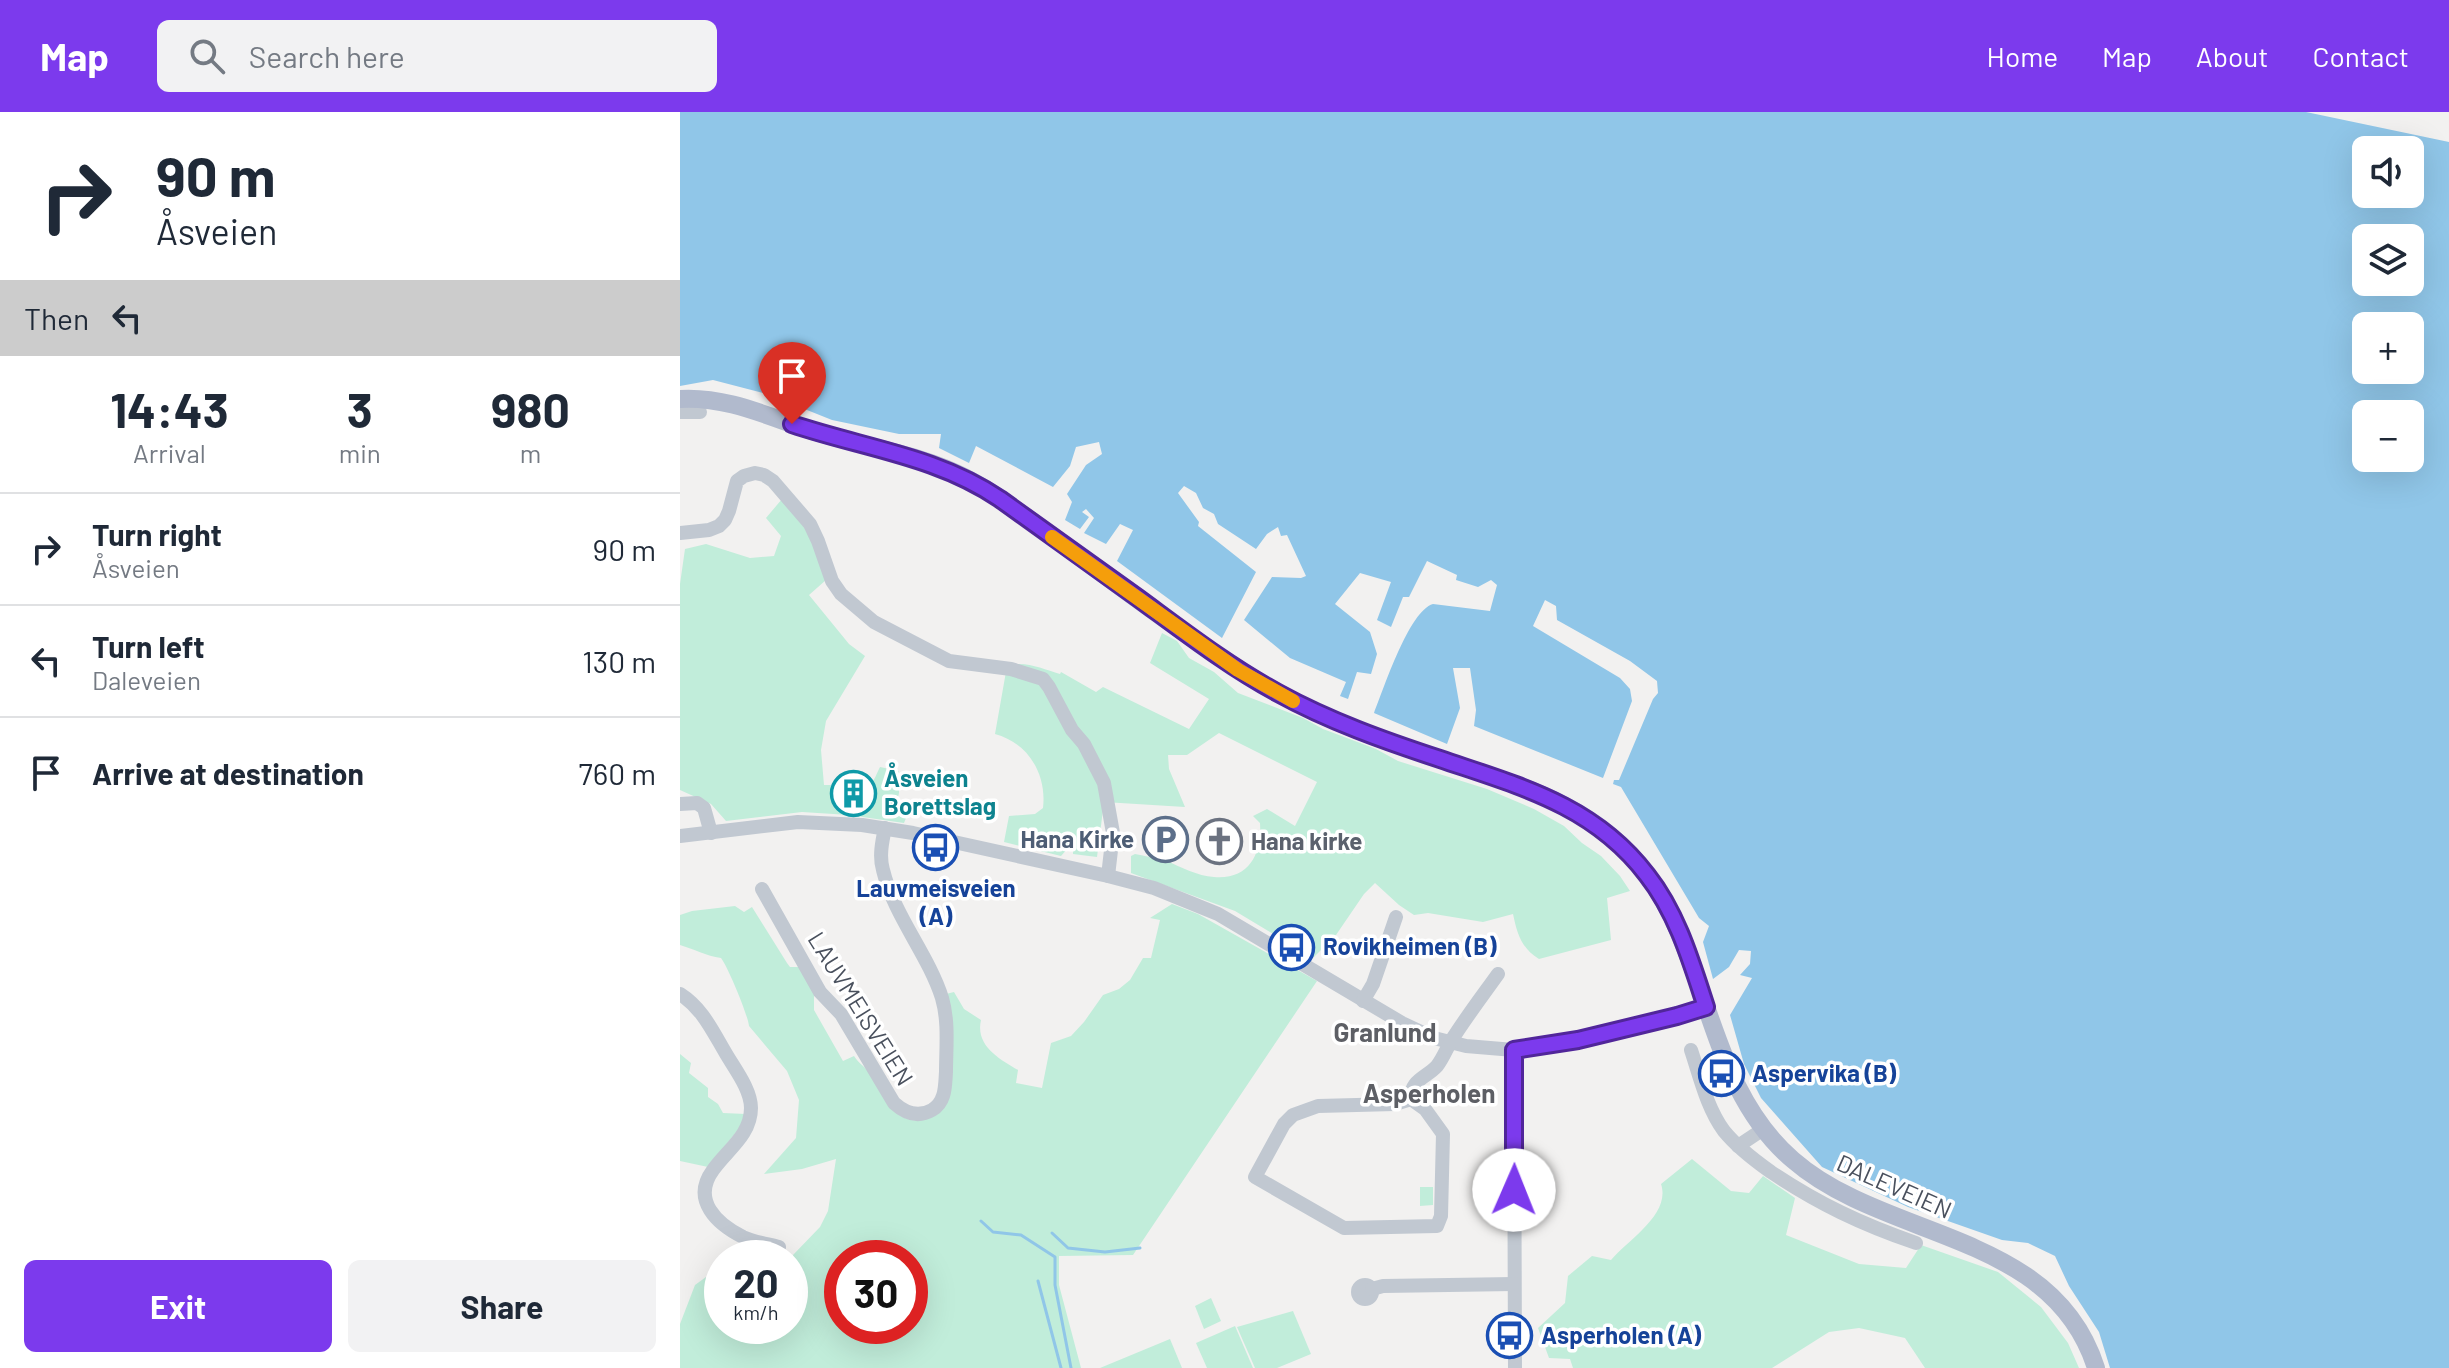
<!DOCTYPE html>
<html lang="en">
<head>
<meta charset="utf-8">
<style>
	:root { --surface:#fff; --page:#f2f2f3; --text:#1f2937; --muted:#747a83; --line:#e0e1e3; --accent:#7c3aed }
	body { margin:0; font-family:Barlow,sans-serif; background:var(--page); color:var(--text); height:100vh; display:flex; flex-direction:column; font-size:30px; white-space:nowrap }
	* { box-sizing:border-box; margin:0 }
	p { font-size:26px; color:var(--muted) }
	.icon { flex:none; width:44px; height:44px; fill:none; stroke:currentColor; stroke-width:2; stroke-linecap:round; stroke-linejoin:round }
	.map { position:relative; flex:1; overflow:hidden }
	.sheet { display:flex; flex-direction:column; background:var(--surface); width:680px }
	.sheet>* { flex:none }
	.guide { background:#fff; color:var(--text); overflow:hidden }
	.buttons { position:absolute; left:1672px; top:24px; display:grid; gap:16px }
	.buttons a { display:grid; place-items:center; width:72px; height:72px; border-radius:12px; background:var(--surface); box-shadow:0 8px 32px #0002; font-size:40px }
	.speed { position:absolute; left:24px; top:1128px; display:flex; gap:16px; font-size:40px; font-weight:700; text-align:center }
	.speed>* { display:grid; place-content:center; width:104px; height:104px; border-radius:50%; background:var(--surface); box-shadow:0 8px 32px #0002; line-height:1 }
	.speed small { font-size:20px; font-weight:400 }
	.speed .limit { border:12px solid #d22; background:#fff; color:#111 }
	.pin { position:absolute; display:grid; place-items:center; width:68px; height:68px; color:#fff; margin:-82px -34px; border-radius:50% 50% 50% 0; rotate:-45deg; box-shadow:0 0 8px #0007 }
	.pin .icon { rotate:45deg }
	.me { position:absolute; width:88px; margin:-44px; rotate:1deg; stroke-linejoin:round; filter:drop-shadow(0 0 6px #0008) }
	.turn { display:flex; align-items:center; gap:28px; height:168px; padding:0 24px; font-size:36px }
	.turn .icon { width:104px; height:104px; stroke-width:2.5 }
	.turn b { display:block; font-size:56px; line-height:68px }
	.then { display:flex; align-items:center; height:76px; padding:0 24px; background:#0003; gap:16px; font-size:30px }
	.eta { display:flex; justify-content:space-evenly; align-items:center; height:136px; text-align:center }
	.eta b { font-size:48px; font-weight:700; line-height:56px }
	.cta { display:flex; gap:16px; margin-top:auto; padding:16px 24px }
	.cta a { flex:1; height:92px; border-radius:12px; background:var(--accent); color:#fff; font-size:32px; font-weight:700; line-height:92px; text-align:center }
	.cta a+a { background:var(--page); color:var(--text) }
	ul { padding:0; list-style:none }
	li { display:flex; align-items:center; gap:24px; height:112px; padding:0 24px; border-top:2px solid var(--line) }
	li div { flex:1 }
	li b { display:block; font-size:30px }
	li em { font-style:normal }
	header { display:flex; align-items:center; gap:48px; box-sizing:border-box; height:112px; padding:0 40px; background:var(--accent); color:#fff }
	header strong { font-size:38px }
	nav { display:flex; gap:44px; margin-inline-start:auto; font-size:28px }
	.search { width:560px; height:72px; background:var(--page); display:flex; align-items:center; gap:20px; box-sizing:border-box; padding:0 28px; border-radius:12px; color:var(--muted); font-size:30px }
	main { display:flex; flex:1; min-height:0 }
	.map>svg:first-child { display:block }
	.green { fill:#c1edda; fill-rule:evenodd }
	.water { fill:#90c6e8; fill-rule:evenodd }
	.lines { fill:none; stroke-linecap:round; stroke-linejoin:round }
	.stream { stroke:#90c6e8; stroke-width:3 }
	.minor { stroke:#c1c8d1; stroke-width:14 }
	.major { stroke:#b1bacd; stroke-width:18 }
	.route-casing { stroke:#51269a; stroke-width:20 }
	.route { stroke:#7c3aed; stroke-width:14 }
	.slow { stroke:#f59e0b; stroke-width:14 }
	.labels { text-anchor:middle; stroke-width:7; stroke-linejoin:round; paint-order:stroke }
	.culture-label { font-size:24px; font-weight:bold; fill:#0d838f; stroke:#fff; text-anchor:start }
	.service-label { font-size:24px; font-weight:bold; fill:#4e5e75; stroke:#fff; text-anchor:end }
	.worship-label { font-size:24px; font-weight:bold; fill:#5b616d; stroke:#fff; text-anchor:start }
	.transit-label { font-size:24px; font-weight:bold; fill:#164399; stroke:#fff; text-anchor:start }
	.street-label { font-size:24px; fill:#49505d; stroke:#fff }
	.neighbourhood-label { font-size:26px; font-weight:bold; fill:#5d5f65; stroke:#fff }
</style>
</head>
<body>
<header>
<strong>Map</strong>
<div class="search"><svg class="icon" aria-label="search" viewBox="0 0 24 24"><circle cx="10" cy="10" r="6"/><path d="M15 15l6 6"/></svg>Search here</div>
<nav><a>Home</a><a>Map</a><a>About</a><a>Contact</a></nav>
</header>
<main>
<section class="sheet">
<div class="guide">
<div class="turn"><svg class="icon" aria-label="right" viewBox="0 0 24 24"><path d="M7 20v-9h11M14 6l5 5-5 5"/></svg><div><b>90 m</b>Åsveien</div></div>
<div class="then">Then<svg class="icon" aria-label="left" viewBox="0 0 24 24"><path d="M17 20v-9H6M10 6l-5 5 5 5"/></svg></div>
</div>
<div class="eta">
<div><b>14:43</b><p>Arrival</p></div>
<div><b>3</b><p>min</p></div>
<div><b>980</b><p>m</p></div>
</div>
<ul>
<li><svg class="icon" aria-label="right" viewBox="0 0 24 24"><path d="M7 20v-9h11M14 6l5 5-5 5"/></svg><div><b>Turn right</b><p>Åsveien</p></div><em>90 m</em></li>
<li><svg class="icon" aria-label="left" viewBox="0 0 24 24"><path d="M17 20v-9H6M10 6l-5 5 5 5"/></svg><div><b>Turn left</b><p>Daleveien</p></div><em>130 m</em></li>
<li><svg class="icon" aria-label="arrive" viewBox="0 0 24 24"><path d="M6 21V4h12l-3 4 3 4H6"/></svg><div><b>Arrive at destination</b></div><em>760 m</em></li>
</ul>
<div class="cta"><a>Exit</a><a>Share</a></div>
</section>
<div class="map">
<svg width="1769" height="1256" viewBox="0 0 1769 1256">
	<rect width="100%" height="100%" fill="#f2f1f0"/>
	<!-- green -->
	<g class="green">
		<path d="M102,387C129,415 135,431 146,468L129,483L169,532L185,544L146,609L141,638L144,673H151C157,691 179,688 190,674C194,669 197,661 200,655L219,659V681L214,702L226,706L224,711L169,703L122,700L46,709L31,692L0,678V472L5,437L26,432L70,446L94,444L101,424L86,406Z"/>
		<path d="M482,521L497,529L509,546L534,560L558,581L623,606L643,617L696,637L718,649L807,677L854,697L884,714L902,731L921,744L940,764L950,779L927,786L931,828L859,847C841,836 837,821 833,802L803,810L748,801L734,803L719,793L695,771L684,782L656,823L634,845L611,830L595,823L555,799L451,761V744L455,742C465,744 476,746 486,749C502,755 517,764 534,765C569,768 582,742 580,711L573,704L587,697L615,714L637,670L539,621L507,643H488L489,657L505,695L424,690L417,745L393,742V736L389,735L381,744L324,730L329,704L355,702L363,696C367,662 348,631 315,622L327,554C344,548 363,557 380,562L381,560L416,580L423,575L509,617L529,587L470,551Z"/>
		<path d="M492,792L518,802L637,869L453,1143L379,1144V1173L401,1256H0V1212L15,1173L26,1165L38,1197L42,1196V1214H110V1160L113,1143L140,1115L148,1099L156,1047L122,1057L84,1062L116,1026L119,988L107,959L69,914C68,903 48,855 41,846C26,844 14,837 0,833V803L12,799L55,794L64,800L72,795L107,851L110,855H120L134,882V898L163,949L174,944C179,952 186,955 191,963C210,990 218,1023 258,1001L266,882L274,880L284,897L301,908C295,934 320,947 338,958L336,971L362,976L371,931L391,924L404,910L423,883L439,877L450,868L463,846H471L480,808L470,806ZM162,1146H230V1214H162Z"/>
		<polygon points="0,942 11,951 9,961 28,976 28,985 38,992 43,1001 66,1002 61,1014 28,1055 0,1049"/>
		<path d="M1012,1047L1051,1079L1069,1081L1083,1064L1115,1086L1106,1123L1179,1152L1226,1156L1241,1133L1318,1160L1361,1195L1388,1231L1399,1256H1245L1225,1226L1179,1216L1149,1220L1092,1256H893L890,1247L869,1246L858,1216L885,1191L888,1164L912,1144L931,1148C949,1127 991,1102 981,1072Z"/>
		<polygon points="740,1075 753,1075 753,1093 740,1094"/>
		<polygon points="531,1186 541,1209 524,1217 515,1194"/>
		<polygon points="613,1199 631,1242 597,1256 575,1256 557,1215"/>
		<polygon points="555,1214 573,1256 527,1256 516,1231"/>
		<polygon points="490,1227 502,1256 420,1256"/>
	</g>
	<!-- water -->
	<path class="water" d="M0,0H1626L1769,30V1256H1430L1419,1220L1389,1174L1375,1144L1348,1131L1322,1128L1228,1095L1142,1055L1081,986L1064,952L1050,903L1072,866L1060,863L1070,852L1071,839L1059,838L1049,855L1033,867L1023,830L1029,814L1019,806L941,675L933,672L934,668H939L973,587L978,581L977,569L950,549L877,508L876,494L865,488L853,514L940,566L950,577L952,589L923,666L794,614L796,598L790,556H773L780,596L767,632L694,601C704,576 729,499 753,492L810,499L817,473L811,468L798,475L776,468L777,463L747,449L729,485H723L711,515L697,508L711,470L680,461L655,492L690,520L697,542L691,562L677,560L668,587L660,584L666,570L610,546L564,508L592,465L621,466L626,464L607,423L601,424L598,415L587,422L576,437L538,412L534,402L523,396L516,381L504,374L498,381L519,410L518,414L576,460L542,526L437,449L453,418L440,412L426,432L404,421L414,406L406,397L402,400L409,405L400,417L385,408L392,390L387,382L406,353L422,342L419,330L396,335L390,354L373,375L296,334L289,351L259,336L261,322H219L152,308L87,282L33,268L0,274ZM1686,38H1730V82H1686ZM1686,126H1730V170H1686ZM1686,214H1730V258H1686ZM1686,302H1730V346H1686Z"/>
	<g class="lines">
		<!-- stream -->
		<g class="stream">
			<polyline points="301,1109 313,1120 341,1123 375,1145 375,1173 391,1256"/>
			<polyline points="372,1121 388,1136 425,1140 460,1136"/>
			<polyline points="358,1169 381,1256"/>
		</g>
		<!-- minor -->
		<g class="minor">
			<polyline points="0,300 20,300"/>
			<polyline points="0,421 29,418 39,414 45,408 49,399 57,369 64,364 75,361 84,363 93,369 130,412 138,429 152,469 161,482 194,510 269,549 331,557 363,567 369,575 392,618 404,632 424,671 433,721 428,764"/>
			<polyline points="0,692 17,691 24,696 31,721"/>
			<polyline points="0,724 118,710 182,713 233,721 428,764 474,776 538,802 722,911 754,926 786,934 834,938 865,935 997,904 1026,895"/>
			<path d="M82,777L140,880L161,902L214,991C225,1001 238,1006 252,998C266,990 265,973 266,960C266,936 269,910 262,886C248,842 214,804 203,758C199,745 202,730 205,716"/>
			<path d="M0,882C22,896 32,918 45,940C54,956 71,977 71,996C71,1023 47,1038 33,1058C11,1088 37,1112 63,1125C74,1130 88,1132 99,1135"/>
			<polyline points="683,889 693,872 716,805"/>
			<polyline points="834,938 835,1256"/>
			<path d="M1011,938C1020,965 1027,996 1044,1019C1057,1035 1074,1048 1091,1060C1139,1092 1181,1112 1236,1131"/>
			<polygon points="731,987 745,997 763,1022 761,1104 757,1114 664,1116 575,1065 604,1012 613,1003 638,994 715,992"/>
			<path d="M731,987C730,968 746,966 757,954C764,945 767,935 773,926C787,904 803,883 818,862"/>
			<polyline points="1058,1034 1082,1018"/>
			<circle cx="685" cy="1180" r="7"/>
			<polyline points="692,1177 703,1174 834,1172"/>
		</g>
		<!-- major -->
		<path class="major" d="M0,287C49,284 93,307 139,321C188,336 241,342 286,366C318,382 346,406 375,427C458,487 539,552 631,598C676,620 726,636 774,652C834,671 896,689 943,735C1032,822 1018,967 1113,1048C1206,1129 1373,1119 1416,1256"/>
	</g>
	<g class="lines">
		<defs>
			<path id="route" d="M112,312C183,336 257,344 320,387C366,420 412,453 458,486C503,519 548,554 598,581C649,609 705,629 760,647C839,674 914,693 967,763C997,801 1011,849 1026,895L997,904L898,928L834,938V1078"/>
		</defs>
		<!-- route casing -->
		<use href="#route" class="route-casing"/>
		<!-- route -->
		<use href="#route" class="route"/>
		<!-- slow -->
		<polyline class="slow" points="372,425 558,558 613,589"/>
	</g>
	<!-- icons -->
	<defs>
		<symbol id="building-ring" viewBox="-11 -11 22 22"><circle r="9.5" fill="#fff" stroke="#0f9aa8" stroke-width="1.5"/><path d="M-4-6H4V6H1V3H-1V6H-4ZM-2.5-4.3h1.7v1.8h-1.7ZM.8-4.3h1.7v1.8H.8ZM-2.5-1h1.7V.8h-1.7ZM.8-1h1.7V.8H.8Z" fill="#0f9aa8"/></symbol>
		<symbol id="parking-ring" viewBox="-11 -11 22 22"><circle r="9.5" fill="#fff" stroke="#5c6f8a" stroke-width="1.5"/><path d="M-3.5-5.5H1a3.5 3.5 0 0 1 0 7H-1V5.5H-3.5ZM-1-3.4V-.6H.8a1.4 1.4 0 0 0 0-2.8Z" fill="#5c6f8a"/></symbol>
		<symbol id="church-ring" viewBox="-11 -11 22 22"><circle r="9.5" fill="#fff" stroke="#6b7280" stroke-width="1.5"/><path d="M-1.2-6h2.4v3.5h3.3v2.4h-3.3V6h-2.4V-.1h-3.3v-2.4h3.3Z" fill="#6b7280"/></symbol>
		<symbol id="bus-ring" viewBox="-11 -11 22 22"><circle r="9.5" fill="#fff" stroke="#1a4fb4" stroke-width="1.5"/><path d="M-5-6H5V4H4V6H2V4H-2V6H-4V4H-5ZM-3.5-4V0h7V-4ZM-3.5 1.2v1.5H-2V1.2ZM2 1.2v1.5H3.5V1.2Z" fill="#1a4fb4"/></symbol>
	</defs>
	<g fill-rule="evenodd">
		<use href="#building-ring" x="148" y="656" width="51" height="51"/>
		<use href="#parking-ring" x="460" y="702" width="51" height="51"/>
		<use href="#church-ring" x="514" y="704" width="51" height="51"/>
		<use href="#bus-ring" x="230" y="710" width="51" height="51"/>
		<use href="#bus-ring" x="586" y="810" width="51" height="51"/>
		<use href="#bus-ring" x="1016" y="936" width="51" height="51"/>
		<use href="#bus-ring" x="804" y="1198" width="51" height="51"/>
	</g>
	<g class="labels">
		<!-- culture labels -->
		<g class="culture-label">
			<text x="204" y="675">Åsveien<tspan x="204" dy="28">Borettslag</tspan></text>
		</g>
		<!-- service labels -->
		<g class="service-label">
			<text x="454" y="736">Hana Kirke</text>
		</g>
		<!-- worship labels -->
		<g class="worship-label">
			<text x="571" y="738">Hana kirke</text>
		</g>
		<!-- transit labels -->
		<g class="transit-label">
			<text x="256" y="785" text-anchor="middle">Lauvmeisveien<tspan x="256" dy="28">(A)</tspan></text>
			<text x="643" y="843">Rovikheimen (B)</text>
			<text x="1072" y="970">Aspervika (B)</text>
			<text x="861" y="1232">Asperholen (A)</text>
		</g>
		<!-- street labels -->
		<g class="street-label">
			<text transform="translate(180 897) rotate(58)" y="8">LAUVMEISVEIEN</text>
			<text transform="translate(1214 1075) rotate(24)" y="8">DALEVEIEN</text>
		</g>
		<!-- neighbourhood labels -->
		<g class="neighbourhood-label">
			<text x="705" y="930">Granlund</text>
			<text x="749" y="991">Asperholen</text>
		</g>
	</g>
</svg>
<div class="buttons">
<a><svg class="icon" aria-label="sound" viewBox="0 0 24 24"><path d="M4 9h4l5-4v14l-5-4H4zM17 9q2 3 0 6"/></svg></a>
<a><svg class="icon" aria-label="layers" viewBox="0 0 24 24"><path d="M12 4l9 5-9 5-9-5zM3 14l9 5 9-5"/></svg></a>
<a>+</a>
<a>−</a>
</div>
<div class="speed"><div>20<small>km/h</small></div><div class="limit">30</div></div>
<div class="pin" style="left:112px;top:312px;background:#d93025"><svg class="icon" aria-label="arrive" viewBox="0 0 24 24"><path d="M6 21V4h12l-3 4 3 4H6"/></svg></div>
<svg class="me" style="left:834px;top:1078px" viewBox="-20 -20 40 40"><circle r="19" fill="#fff"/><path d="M0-13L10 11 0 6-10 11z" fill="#7c3aed"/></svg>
</div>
</main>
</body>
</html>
